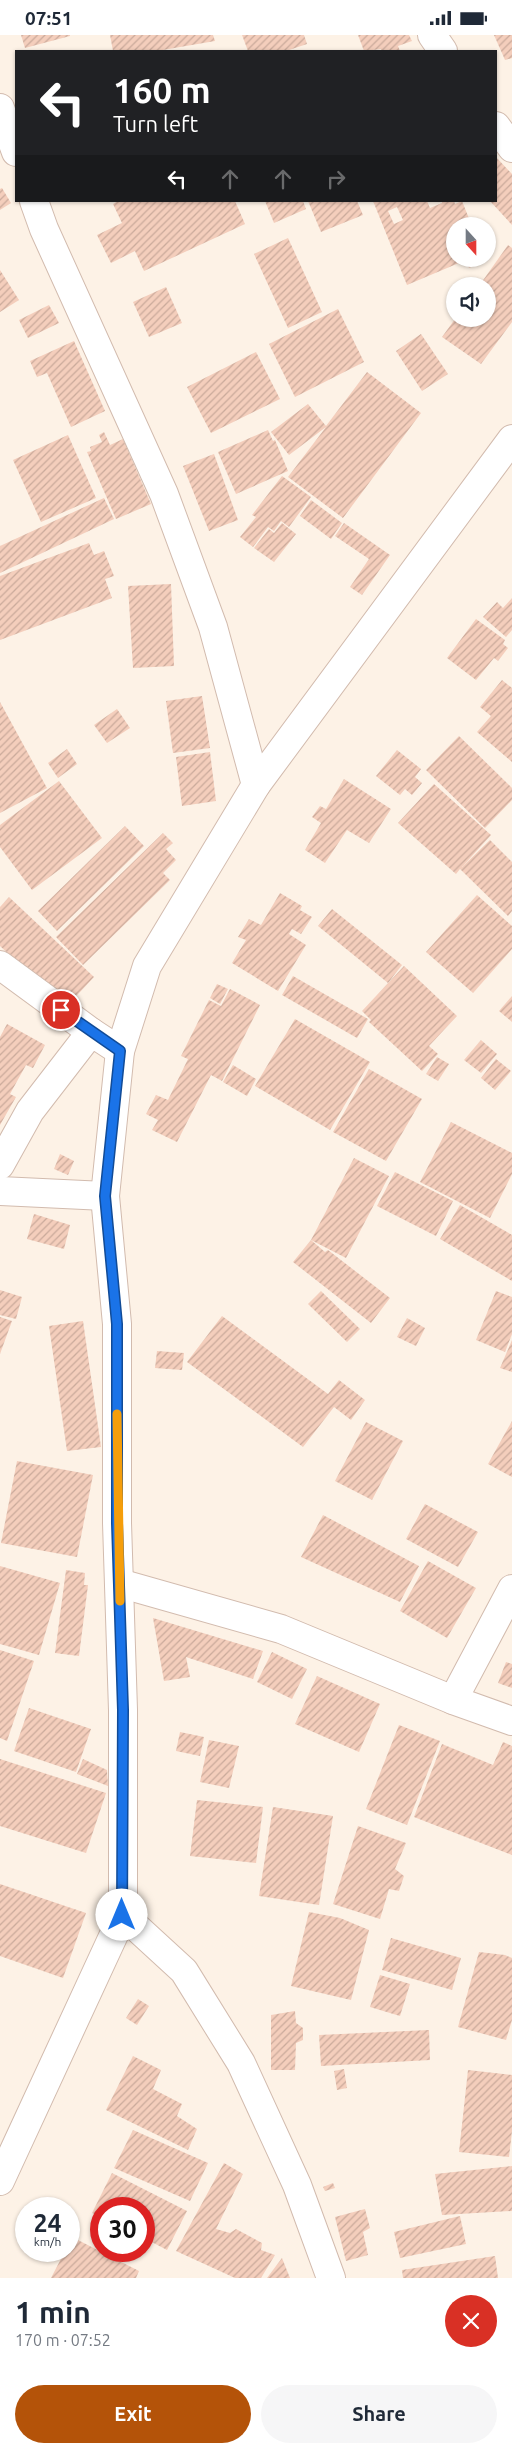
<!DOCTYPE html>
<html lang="en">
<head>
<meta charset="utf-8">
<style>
	:root { --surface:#fff; --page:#f6f6f7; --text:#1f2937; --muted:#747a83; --accent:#b45309 }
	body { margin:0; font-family:Ubuntu,sans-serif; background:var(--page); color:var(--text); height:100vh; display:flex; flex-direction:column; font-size:19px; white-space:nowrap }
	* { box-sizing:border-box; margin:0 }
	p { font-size:16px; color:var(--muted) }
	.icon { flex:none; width:28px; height:28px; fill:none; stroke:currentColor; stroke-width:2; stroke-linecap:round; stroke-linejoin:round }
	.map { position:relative; height:2243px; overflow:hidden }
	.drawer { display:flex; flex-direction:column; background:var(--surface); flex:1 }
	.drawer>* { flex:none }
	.guide { position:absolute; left:15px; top:15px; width:482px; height:152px; border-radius:0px; box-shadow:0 1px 4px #0004; background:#202124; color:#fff; overflow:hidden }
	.needle { width:32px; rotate:159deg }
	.tools { position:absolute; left:446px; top:182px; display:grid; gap:10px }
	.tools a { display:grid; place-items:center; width:50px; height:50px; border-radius:50%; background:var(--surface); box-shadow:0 1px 4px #0004; font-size:25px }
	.speed { position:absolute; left:15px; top:2162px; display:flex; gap:10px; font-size:25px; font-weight:700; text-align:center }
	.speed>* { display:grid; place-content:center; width:65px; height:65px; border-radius:50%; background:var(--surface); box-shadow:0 1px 4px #0004; line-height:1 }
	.speed small { font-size:12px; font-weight:400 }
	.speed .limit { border:8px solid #d22; background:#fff; color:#111 }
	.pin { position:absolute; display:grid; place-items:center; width:42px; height:42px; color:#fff; margin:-21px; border:2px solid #fff; border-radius:50%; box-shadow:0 1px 5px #0007 }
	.me { position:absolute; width:55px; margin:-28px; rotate:0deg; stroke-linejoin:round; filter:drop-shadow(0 0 4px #0008) }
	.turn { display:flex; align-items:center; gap:18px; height:105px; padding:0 15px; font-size:22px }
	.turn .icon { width:65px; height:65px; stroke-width:2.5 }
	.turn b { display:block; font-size:35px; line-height:42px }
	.lanes { display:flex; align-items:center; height:48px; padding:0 15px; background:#0003; justify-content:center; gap:25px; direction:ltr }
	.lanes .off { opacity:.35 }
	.round { display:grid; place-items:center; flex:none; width:52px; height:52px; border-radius:26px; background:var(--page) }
	.head { display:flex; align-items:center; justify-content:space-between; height:85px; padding:0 15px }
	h1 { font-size:30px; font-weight:700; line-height:38px }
	.button { display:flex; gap:10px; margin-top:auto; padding:10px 15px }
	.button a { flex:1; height:58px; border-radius:30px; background:var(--accent); color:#fff; font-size:20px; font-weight:700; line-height:58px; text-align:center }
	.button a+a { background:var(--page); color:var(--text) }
	.status { display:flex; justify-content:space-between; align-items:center; height:35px; padding:0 25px; background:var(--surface); direction:ltr }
	.status svg { height:14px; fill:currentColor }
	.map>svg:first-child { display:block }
	.building { fill:url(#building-hatch); fill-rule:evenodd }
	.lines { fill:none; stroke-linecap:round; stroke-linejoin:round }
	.minor-casing { stroke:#d2bbae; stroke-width:30 }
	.minor { stroke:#fff; stroke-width:28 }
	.route-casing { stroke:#114b97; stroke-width:12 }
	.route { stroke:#1a73e8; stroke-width:9 }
	.slow { stroke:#f59e0b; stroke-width:9 }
</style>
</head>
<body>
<div class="status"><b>07:51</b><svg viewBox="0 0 49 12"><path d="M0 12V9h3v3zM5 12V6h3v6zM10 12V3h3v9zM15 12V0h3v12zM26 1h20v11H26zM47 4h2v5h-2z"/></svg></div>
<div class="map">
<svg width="512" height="2243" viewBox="0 0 512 2243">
	<defs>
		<pattern id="building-hatch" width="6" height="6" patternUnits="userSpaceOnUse" patternTransform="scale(1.25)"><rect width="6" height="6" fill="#f4cebc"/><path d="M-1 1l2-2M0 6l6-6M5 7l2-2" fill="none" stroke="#caaa9b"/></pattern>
	</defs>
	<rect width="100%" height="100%" fill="#fdf2e6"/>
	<!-- building -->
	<g class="building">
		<polygon points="21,0 70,0 70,1 25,13"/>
		<polygon points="110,0 213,0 215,6 157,16 113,16"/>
		<polygon points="242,0 304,0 307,9 286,16 248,16"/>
		<polygon points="358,0 409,0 412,6 398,11 400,16 381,16 381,14 364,16"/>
		<polygon points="494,0 512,0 512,23 505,25"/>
		<polygon points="496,122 512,139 512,190 490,166 496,166"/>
		<polygon points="2,153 11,168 0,175 0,154"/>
		<polygon points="118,166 235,166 245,189 144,236 135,216 111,228 97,200 122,188 113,169"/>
		<polygon points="265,166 303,166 306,174 274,188"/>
		<polygon points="308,166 357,166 363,180 321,197"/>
		<path d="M373,166H427L430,173L442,168V166H454L455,169L462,166L472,191H455V224H477L479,229L469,233L466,225L407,250ZM397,172L403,185L394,189L388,176Z"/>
		<polygon points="288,203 322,277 288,293 254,219"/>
		<polygon points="508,210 512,213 512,287 481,329 442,302 455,284 488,284 488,251 479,251"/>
		<polygon points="0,235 19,265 0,277"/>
		<polygon points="166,252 182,288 149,302 133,267"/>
		<polygon points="49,270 59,288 28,303 19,285"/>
		<polygon points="338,274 364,327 295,362 269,309"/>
		<polygon points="421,299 448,339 422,356 396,316"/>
		<polygon points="74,306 105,376 71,392 47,338 37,342 30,326"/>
		<polygon points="256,317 280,364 211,398 187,352"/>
		<polygon points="367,337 421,378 343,483 288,442 326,392 289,420 271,397 308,369 326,391"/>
		<polygon points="268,395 273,406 275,405 288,436 236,459 218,417"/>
		<polygon points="104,397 110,410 123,404 151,469 116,484 87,417 91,416 90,412 102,407 99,400"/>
		<polygon points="68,400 96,463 41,487 13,425"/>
		<polygon points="214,419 238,485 209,496 183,431"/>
		<polygon points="282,441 311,462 289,492 281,486 274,496 268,492 253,512 240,502 256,482 252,480"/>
		<polygon points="104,463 114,484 0,538 0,511"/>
		<polygon points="311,465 342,488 331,504 300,481"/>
		<polygon points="282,488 296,499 274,527 254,513 269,494 274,498"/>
		<polygon points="344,488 390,520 362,560 350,552 369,524 335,501"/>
		<polygon points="89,508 94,520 104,516 114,541 105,544 112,563 0,605 0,541"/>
		<polygon points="171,549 174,631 133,633 128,551"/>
		<polygon points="512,563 512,595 506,602 483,582 497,567 503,573"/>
		<polygon points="476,584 505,605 503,609 508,613 498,626 494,623 476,645 447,623"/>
		<polygon points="502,645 512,653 512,727 477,697 491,681 480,672"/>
		<polygon points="202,661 210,713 173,718 166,666"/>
		<polygon points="0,667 47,753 0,778"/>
		<polygon points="117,674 130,693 107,708 94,690"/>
		<polygon points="459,701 512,753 512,765 485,793 426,735"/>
		<polygon points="67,714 77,729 58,743 48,728"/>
		<polygon points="397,715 421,734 415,742 422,748 412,760 405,754 400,760 376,741"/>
		<polygon points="210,717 216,766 182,771 176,722"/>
		<polygon points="344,744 391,774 369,808 347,795 325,828 305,815 321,788 312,782 320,771 326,774"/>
		<polygon points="59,746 102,803 32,855 0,812 0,790"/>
		<polygon points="434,749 491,800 462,832 490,805 512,827 512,876 508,881 460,834 456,839 398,788"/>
		<polygon points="125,791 144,811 57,896 38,876"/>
		<polygon points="163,798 173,808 166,814 176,825 163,838 170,845 83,930 56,902"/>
		<polygon points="280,858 302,871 300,875 312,882 301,899 292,894 289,899 306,910 278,956 232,928 246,905 238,902 249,884 261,890"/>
		<polygon points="477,860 512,891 512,914 473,958 426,917"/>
		<polygon points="9,862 94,942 66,972 0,911 0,872"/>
		<polygon points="332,874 402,930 388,948 318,891"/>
		<polygon points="404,931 457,981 429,1011 438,1019 422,1036 369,987 371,985 362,976"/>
		<polygon points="293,941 368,984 357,1003 282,960"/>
		<polygon points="217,949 228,954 220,969 210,963"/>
		<polygon points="230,954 260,970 222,1046 211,1040 177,1107 152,1095 158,1085 146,1079 156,1060 168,1065 188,1024 181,1021 209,965 221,971"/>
		<polygon points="512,961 512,987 499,976"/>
		<polygon points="295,984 370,1027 330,1095 255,1051"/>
		<polygon points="7,989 45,1010 33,1033 26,1030 10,1059 16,1062 0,1090 0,1002"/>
		<polygon points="481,1005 497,1019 481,1038 464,1025"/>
		<polygon points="437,1022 449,1029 438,1046 426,1039"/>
		<polygon points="496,1024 511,1036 495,1055 481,1043"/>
		<polygon points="233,1030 256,1044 247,1061 223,1047"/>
		<polygon points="369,1034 422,1064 386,1126 333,1097"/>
		<polygon points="451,1087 512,1118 512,1139 490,1183 420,1147"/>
		<polygon points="60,1119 74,1126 68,1140 54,1134"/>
		<polygon points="354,1123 389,1141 346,1223 311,1205"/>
		<polygon points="395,1137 453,1166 436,1201 377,1171"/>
		<polygon points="460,1170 512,1200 512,1246 440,1204"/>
		<polygon points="34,1179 70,1190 64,1214 27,1204"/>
		<polygon points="311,1205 325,1217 328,1215 390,1263 371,1288 293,1227"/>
		<polygon points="0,1255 22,1262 16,1284 0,1280"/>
		<polygon points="321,1256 360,1294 347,1307 308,1269"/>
		<polygon points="496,1256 512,1262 512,1299 505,1317 476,1305"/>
		<polygon points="222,1281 328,1359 339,1345 365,1365 351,1385 334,1372 303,1412 187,1327"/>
		<polygon points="0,1282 12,1286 0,1319"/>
		<polygon points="407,1283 425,1293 416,1311 397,1302"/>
		<polygon points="83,1286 101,1412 67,1416 49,1291"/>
		<polygon points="512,1305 512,1337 500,1333"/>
		<polygon points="157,1316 184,1318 182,1335 155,1333"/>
		<polygon points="512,1386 512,1442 488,1429"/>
		<polygon points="366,1387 403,1406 372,1465 335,1446"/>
		<polygon points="17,1426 93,1440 77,1522 1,1508"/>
		<polygon points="425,1469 478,1497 458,1532 406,1504"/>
		<polygon points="323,1480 419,1531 400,1567 301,1522"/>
		<polygon points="428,1526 476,1553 447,1603 400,1576"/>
		<polygon points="0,1531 60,1548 39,1620 0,1609"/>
		<polygon points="66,1535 85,1538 84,1550 88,1550 79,1621 55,1618"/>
		<polygon points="153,1583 263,1616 253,1644 186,1622 190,1642 164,1646"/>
		<polygon points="0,1615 34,1626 7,1706 0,1703"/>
		<polygon points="272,1617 307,1634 292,1664 257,1647"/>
		<polygon points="506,1627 512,1629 512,1653 498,1648"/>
		<polygon points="317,1641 380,1669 359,1717 295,1689"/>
		<polygon points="29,1673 91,1694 76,1737 14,1716"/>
		<polygon points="399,1690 440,1706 407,1790 366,1774"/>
		<polygon points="180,1697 204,1702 200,1721 176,1716"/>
		<polygon points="209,1705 239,1711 229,1753 200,1747"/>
		<polygon points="503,1707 512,1711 512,1820 414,1782 442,1709 493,1730"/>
		<polygon points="0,1724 106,1758 86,1818 0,1791"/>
		<polygon points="83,1724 107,1735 108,1751 77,1739"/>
		<polygon points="197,1765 263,1772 256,1828 190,1821"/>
		<polygon points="273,1772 333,1781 319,1870 259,1861"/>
		<polygon points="358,1791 406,1808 395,1834 404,1841 399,1856 389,1854 380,1884 333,1869"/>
		<polygon points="0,1849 86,1878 63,1943 0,1921"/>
		<polygon points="309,1877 340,1883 369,1895 351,1965 291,1951"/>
		<polygon points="391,1903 461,1923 452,1955 382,1935"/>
		<polygon points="479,1917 505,1920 512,1923 512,1985 506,2005 458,1992"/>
		<polygon points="380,1940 410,1949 400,1981 370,1972"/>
		<polygon points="138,1964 149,1971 137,1990 126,1983"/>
		<polygon points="295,1976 296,1988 303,1993 303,2005 296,2008 295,2035 271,2035 271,1980"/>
		<polygon points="429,1995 430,2025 321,2031 319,2000"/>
		<polygon points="133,2021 161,2035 153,2054 182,2069 177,2081 197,2094 188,2115 106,2075"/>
		<polygon points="344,2034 347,2053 337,2055 334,2036"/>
		<polygon points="468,2035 512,2040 512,2096 509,2122 459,2117"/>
		<polygon points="133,2095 208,2128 190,2166 114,2133"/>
		<polygon points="224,2128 243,2139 216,2194 230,2198 236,2194 262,2208 261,2215 275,2220 261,2243 235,2243 176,2216"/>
		<polygon points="512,2131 512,2176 442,2180 435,2139"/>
		<polygon points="112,2138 187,2176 167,2215 144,2203 144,2174 101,2174 101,2182 92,2178"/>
		<polygon points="333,2148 335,2153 325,2156 323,2152"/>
		<polygon points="365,2174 370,2193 363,2197 368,2220 346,2226 335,2182"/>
		<polygon points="460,2181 466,2209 400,2223 394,2197"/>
		<polygon points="72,2202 139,2236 136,2243 51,2243 65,2216 69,2216"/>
		<polygon points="495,2221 498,2243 403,2243 402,2235"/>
		<polygon points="282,2223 290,2243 267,2243"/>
	</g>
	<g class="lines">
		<defs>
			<g id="minor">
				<polyline points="432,0 443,16"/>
				<polyline points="0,73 16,117"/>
				<polyline points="496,91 512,113"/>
				<polyline points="34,166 44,194 164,459 213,592 256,750"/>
				<polyline points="0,930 91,997"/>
				<polyline points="0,1130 30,1076 91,997 120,1016"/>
				<polyline points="0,1156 105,1161"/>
				<polyline points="119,1548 281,1594 453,1665 512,1686"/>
				<polyline points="453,1665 512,1554"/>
				<polyline points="0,2146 123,1880"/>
				<polyline points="331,2243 297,2150 241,2028 184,1936 123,1880 123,1675 117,1488 117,1289 105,1161 120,1016 147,931 256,750 512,404"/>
			</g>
		</defs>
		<!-- minor casing -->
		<use href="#minor" class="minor-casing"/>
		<!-- minor -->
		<use href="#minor" class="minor"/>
	</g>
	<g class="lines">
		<defs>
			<polyline id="route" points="61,975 120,1016 105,1161 117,1289 117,1488 123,1675 122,1880"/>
		</defs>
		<!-- route casing -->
		<use href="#route" class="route-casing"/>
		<!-- route -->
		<use href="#route" class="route"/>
		<!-- slow -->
		<polyline class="slow" points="117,1379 120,1566"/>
	</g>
</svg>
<div class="tools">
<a><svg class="needle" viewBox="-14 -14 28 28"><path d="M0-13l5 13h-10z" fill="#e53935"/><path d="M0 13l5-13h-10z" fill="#747a83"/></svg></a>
<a><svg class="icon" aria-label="sound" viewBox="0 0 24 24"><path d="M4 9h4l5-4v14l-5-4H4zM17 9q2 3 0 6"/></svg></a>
</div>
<div class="speed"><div>24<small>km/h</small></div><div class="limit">30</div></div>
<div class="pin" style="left:61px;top:975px;background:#d93025"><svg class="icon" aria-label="arrive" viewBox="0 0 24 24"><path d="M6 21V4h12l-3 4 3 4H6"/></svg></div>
<svg class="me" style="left:122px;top:1880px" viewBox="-20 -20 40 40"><circle r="19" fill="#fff"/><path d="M0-13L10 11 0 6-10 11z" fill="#1a73e8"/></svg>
<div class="guide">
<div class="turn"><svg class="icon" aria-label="left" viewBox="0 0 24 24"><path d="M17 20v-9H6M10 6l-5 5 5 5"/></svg><div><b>160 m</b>Turn left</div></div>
<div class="lanes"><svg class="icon" aria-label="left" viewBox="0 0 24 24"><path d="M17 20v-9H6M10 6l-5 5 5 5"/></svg><svg class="icon off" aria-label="ahead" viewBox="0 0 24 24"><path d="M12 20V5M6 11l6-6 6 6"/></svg><svg class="icon off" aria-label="ahead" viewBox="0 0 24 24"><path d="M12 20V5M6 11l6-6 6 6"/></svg><svg class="icon off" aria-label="right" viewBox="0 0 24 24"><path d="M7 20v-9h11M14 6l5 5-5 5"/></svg></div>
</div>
</div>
<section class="drawer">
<div class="head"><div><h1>1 min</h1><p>170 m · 07:52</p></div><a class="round" style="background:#d93025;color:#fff"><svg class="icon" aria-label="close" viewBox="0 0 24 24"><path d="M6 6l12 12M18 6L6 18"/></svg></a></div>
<div class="button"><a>Exit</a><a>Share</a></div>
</section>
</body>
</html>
